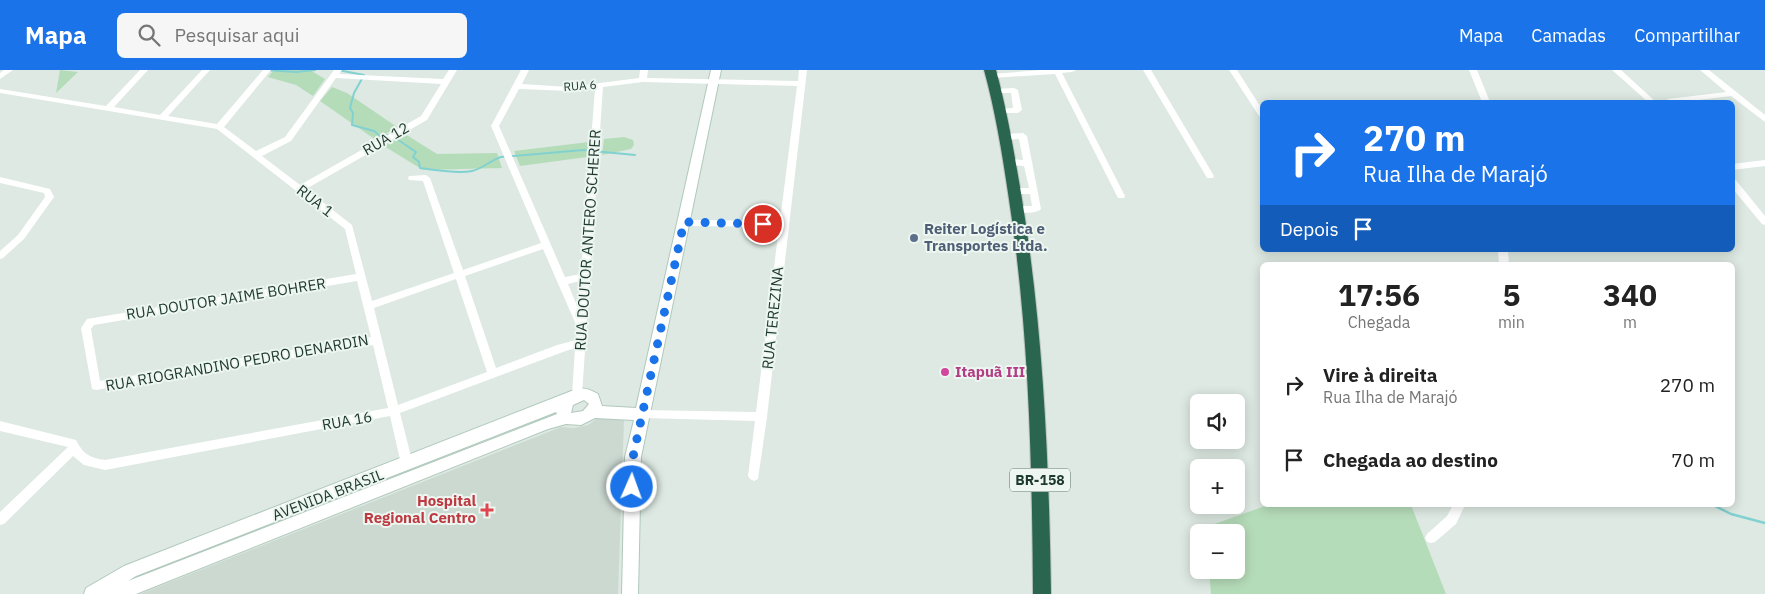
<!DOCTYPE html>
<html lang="pt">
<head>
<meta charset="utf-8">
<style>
	:root { --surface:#fff; --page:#f6f6f6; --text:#222; --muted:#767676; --accent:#1a73e8 }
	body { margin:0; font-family:"IBM Plex Sans",sans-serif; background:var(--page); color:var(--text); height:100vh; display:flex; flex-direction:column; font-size:19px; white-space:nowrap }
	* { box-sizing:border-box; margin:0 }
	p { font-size:16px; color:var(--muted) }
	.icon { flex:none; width:28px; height:28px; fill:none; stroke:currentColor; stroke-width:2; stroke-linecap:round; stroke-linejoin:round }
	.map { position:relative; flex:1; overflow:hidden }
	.side { position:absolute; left:1260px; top:192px; width:475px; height:245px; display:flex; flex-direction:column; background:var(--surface); border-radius:8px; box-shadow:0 2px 12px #0003 }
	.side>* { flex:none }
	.banner { position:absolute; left:1260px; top:30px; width:475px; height:152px; border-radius:8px; box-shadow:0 2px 12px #0003; background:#1a73e8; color:#fff; overflow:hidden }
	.tools { position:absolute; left:1190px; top:324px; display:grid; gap:10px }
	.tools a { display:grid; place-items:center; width:55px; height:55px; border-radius:8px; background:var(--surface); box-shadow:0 2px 12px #0003; font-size:25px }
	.pin { position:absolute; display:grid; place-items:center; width:42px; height:42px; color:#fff; margin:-21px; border:2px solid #fff; border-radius:50%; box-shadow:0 1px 5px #0007 }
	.me { position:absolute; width:55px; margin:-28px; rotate:2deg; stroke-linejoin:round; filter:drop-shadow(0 0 4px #0008) }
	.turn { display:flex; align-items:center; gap:18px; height:105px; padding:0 20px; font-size:22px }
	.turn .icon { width:65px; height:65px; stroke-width:2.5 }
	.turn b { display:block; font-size:35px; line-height:42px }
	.then { display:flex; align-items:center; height:48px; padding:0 20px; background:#0003; gap:10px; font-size:19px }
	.eta { display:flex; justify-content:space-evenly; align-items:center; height:85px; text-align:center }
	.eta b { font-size:30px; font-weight:800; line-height:35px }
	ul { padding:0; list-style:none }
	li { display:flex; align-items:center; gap:15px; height:75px; padding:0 20px }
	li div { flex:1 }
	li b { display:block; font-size:19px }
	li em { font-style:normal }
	header { display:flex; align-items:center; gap:30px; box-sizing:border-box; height:70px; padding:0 25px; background:var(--accent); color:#fff }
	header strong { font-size:24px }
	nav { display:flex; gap:28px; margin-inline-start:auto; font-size:18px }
	.search { width:350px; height:45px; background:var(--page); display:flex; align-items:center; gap:12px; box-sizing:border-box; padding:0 18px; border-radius:8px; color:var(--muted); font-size:19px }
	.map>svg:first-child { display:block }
	.built { fill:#cbd9d1 }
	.green { fill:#b5dcb9 }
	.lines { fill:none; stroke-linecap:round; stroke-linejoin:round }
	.stream-far1 { stroke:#82d1d1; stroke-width:2 }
	.stream { stroke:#82d1d1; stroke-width:2.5 }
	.secondary-casing { stroke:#b0c9bc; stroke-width:2 }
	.highway-casing { stroke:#bcc4c0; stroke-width:2 }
	.street { fill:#fff; fill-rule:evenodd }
	.secondary { fill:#fff; fill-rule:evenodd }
	.highway { fill:#2a6550; fill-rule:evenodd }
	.route { stroke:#1a73e8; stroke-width:9; stroke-dasharray:0 16.2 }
	.service-dot { fill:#5c6f8a; stroke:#edf6f0; stroke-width:2 }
	.hotel-dot { fill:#d1479c; stroke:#edf6f0; stroke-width:2 }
	.health-dot { fill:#e0444e; stroke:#edf6f0; stroke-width:2 }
	.labels { text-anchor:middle; stroke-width:4; stroke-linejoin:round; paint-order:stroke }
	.far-street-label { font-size:12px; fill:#1e392e; stroke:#edf6f0 }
	.shield { fill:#edf6f0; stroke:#5c7268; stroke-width:1 }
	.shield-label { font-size:14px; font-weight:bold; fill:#1e392e }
	.street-label { font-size:15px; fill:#1e392e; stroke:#edf6f0 }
	.service-label { font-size:15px; font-weight:bold; fill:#4e5e75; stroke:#edf6f0; text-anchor:start }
	.hotel-label { font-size:15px; font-weight:bold; fill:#b23c85; stroke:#edf6f0; text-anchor:start }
	.health-label { font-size:15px; font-weight:bold; fill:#be3a42; stroke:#edf6f0; text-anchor:end }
</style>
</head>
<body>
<header>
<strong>Mapa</strong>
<div class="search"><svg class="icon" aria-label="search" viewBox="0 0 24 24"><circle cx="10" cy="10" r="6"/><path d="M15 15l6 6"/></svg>Pesquisar aqui</div>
<nav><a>Mapa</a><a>Camadas</a><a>Compartilhar</a></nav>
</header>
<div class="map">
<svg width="1765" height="524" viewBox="0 0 1765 524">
	<rect width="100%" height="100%" fill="#dde9e2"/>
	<!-- built -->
	<polygon class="built" points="598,348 624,349 618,524 140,524 561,357 574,358 588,355"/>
	<!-- green -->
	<g class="green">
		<polygon points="60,0 78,2 56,23"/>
		<polygon points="274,0 310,0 325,9 313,26 296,15 268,7"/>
		<polygon points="332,17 347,23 397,57 376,70 320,31"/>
		<polygon points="405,64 437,84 497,83 502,98 423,100 384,76"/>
		<polygon points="624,67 633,70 634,75 631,79 602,85 604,69"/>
		<polygon points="589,72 587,87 520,96 514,81"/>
		<polygon points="1268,435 1411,435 1446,524 1211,524 1209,500 1236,500 1236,462 1206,462 1206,457"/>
	</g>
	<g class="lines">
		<!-- stream-far1 -->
		<g class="stream-far1">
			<polyline points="265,0 296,2 315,0"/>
			<polyline points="338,0 364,5 354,23 350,38 353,43 352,55 374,61 380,66 389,65"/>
			<path d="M394,67L416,82L413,87L419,92L420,98C437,100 456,104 472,101C482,99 491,90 501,87L583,80L635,85"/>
		</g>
		<!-- stream -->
		<polyline class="stream" points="1713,435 1731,444 1765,453"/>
		<defs>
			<path id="secondary" d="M711,0H721L641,387L638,524H622L625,387L634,350L595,348L581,355L566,354L548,359L136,524H84L86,518L124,496L574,320C584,317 589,319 598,324L602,336L636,338ZM584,330L589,334L583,341L571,343L573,335ZM556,342L557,344L128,511L136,506Z"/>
			<path id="highway" d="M984,0H996C1007,40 1014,82 1021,123C1043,255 1049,390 1051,524H1033C1032,390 1029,256 1008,123C1002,82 995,40 984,0Z"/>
		</defs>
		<!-- secondary casing -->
		<use href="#secondary" class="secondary-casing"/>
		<!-- highway casing -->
		<use href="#highway" class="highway-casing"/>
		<!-- street -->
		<g class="street">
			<polygon points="4,0 13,0 0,9 0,3"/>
			<path d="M140,0H148L114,37L160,45L202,0H210L168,46L217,54L263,0H271L224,57L256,81L285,67L334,0H342L339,4L443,9L449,0H457L427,50L306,119L352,155L372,231L454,203L423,111L409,110L408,108L409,106L426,105L430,108L463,200L541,173L491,56L521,0H529L522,14L569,17L639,8L640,0H648L647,8L798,11L799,0H807L767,347L758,409L754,411L750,409L748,406L755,351L643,348L639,347L638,344L639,341L643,340L756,342L779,157L684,156L679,153L684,150L780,151L797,16L643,12L603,17L582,325L581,328L577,329L573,328L572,325L575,278L563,282L400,343L413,394L411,397L407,399L403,397L401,394L390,346L105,400L84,395L73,386L4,454L0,455V442L68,377L0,361V351L76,370C83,384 90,388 105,390L388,338L373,275L96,320L92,319L81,258L87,249L356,204L345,159L217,59L0,23V19L106,36ZM336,8L441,14L421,46L300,115L262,86L291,71ZM595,18L581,204L565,207L499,56L519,19L569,21ZM543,179L577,257L576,270L557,275L496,298L465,206ZM456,209L487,302L398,335L374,238ZM357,211L371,267L100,311L91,259L94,255ZM580,211L578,238L568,214Z"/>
			<polygon points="1041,0 1076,0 1072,2 1062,3 1125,126 1124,128 1118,128 1117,126 1055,4 992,8 988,6 992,4"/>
			<polygon points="1143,0 1151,0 1214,106 1213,108 1207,108"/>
			<polygon points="1229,0 1237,0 1262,39 1262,46 1259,46"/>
			<polygon points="1469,0 1477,0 1490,32 1482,32"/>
			<polygon points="1612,0 1621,0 1656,32 1648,32"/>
			<polygon points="1700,0 1709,0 1765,45 1765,52 1731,26 1682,32 1664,32 1668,29 1726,22"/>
			<polygon points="1014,18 1018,20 1022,40 1018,43 998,43 998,39 1013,38 1011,23 996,23 992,21 996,19"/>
			<path d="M1023,63L1027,66L1041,139C1036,144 1019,144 1014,139L1018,136H1032L1030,124H1015L1011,121L1015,118H1029L1024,96L1010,95L1006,92L1010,89L1023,90L1019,69L1005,70L1001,67L1005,64Z"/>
			<polygon points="1765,90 1765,96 1732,100 1732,94"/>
			<polygon points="0,107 50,119 54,127 24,169 3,188 0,189 0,181 18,165 45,127 44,123 0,113"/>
			<polygon points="1732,108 1735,109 1765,146 1765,155 1762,154 1732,118"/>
			<polygon points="1498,180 1508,180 1509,195 1499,195"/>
			<polygon points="1453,435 1465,435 1456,454 1435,472 1431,473 1427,472 1425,468 1427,464 1447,446"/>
		</g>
		<!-- secondary -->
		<use href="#secondary" class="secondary"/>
		<!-- highway -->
		<use href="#highway" class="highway"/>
	</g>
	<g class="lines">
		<!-- route -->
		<polyline class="route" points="632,417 633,387 684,152 763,154"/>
	</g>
	<!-- markers -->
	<circle class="service-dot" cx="914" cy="168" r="5"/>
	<circle class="hotel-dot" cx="945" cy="302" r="5"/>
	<path class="health-dot" d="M484.5 432.5h5v5h5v5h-5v5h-5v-5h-5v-5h5z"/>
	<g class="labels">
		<!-- far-street labels -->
		<g class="far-street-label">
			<text transform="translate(580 16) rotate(-4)" y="4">RUA 6</text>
		</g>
		<!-- shield labels -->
		<rect class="shield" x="1010" y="398.5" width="60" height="23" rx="4"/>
		<g class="shield-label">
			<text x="1040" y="415">BR-158</text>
		</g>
		<!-- street labels -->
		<g class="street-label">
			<text transform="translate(386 69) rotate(-30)" y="5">RUA 12</text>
			<text transform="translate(315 131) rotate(38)" y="5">RUA 1</text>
			<text transform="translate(588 170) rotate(-86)" y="5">RUA DOUTOR ANTERO SCHERER</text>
			<text transform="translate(226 229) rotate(-9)" y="5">RUA DOUTOR JAIME BOHRER</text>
			<text transform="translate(773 248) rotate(-84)" y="5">RUA TEREZINA</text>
			<text transform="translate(237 293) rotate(-10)" y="5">RUA RIOGRANDINO PEDRO DENARDIN</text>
			<text transform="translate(347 351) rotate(-10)" y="5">RUA 16</text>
			<text transform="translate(328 425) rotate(-21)" y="5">AVENIDA BRASIL</text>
		</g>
		<!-- service labels -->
		<g class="service-label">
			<text x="924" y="164">Reiter Logística e<tspan x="924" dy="17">Transportes Ltda.</tspan></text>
		</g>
		<!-- hotel labels -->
		<g class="hotel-label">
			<text x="955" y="307">Itapuã III</text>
		</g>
		<!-- health labels -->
		<g class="health-label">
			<text x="476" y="436">Hospital<tspan x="476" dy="17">Regional Centro</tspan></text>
		</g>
	</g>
</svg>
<div class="tools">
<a><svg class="icon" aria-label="sound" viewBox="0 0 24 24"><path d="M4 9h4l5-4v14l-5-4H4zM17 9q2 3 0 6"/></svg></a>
<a>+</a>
<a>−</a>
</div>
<div class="pin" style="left:763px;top:154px;background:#d93025"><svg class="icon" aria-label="arrive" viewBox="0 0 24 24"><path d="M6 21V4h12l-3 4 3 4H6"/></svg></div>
<svg class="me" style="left:632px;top:417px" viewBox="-20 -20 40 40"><circle r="17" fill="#1a73e8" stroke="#fff" stroke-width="3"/><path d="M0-11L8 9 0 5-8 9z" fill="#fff"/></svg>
<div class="banner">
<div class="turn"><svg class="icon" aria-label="right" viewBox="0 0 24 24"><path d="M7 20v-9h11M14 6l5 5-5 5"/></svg><div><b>270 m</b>Rua Ilha de Marajó</div></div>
<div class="then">Depois<svg class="icon" aria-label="arrive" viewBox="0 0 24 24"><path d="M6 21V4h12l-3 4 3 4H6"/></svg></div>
</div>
<section class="side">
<div class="eta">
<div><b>17:56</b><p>Chegada</p></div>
<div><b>5</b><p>min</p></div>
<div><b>340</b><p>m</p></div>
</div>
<ul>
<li><svg class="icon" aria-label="right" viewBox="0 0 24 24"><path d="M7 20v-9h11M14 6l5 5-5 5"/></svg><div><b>Vire à direita</b><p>Rua Ilha de Marajó</p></div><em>270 m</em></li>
<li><svg class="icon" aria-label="arrive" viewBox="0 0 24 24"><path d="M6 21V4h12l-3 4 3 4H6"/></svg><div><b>Chegada ao destino</b></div><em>70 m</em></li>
</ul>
</section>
</div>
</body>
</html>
